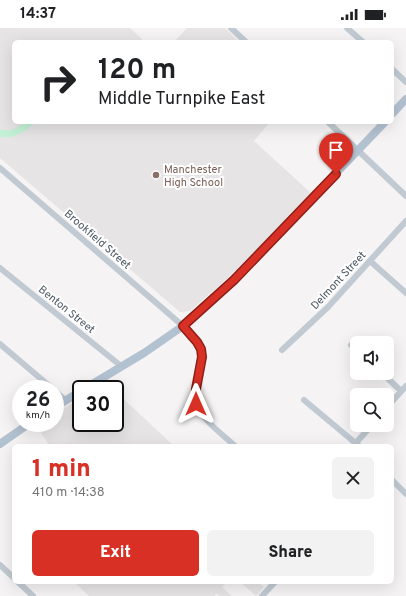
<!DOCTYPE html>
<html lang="en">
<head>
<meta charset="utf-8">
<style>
	:root { --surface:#fff; --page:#f2f2f2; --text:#202124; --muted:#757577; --accent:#d93025 }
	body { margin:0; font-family:Overpass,sans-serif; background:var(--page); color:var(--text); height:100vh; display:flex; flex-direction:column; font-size:15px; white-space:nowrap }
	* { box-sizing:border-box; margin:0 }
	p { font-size:13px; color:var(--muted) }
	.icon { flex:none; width:22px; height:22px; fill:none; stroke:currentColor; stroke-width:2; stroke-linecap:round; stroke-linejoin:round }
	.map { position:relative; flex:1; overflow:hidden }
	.panel { position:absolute; left:12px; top:416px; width:382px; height:140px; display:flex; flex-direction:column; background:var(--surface); border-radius:6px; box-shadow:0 4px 16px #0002 }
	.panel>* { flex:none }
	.top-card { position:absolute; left:12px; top:12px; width:382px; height:84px; border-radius:6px; box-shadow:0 4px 16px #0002; background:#fff; color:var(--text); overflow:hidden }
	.controls { position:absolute; left:350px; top:308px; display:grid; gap:8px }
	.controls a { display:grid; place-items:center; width:44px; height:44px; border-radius:6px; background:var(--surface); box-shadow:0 4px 16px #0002; font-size:20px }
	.speed { position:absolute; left:12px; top:352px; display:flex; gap:8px; font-size:20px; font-weight:700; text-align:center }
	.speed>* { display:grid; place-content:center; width:52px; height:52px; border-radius:50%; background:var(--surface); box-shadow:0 4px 16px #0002; line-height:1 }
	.speed small { font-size:10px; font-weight:400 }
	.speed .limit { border:2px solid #111; border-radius:6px; background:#fff; color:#111 }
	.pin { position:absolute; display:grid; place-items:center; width:34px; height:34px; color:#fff; margin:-41px -17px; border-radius:50% 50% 50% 0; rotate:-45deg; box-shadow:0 0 4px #0007 }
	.pin .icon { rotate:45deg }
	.me { position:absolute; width:44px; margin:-22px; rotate:0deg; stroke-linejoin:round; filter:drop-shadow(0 0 3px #0008) }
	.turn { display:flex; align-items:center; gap:14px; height:84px; padding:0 20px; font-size:18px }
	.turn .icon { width:52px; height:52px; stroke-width:2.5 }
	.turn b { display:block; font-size:28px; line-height:34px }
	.round { display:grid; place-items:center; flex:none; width:42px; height:42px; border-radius:6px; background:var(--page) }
	.overview { display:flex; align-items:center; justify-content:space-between; height:68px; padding:0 20px }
	h1 { font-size:24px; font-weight:800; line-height:30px; color:var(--accent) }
	.primary-button { display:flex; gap:8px; margin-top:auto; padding:8px 20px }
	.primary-button a { flex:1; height:46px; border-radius:6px; background:var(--accent); color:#fff; font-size:16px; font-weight:800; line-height:46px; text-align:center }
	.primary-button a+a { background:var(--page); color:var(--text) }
	.status { display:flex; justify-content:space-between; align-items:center; height:28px; padding:0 20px; background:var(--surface); direction:ltr }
	.status svg { height:11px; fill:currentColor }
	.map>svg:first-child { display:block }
	.education { fill:#e6e4e5 }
	.green { fill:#c3f1d5 }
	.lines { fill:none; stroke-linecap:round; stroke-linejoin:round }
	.minor { stroke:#c1cad2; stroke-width:6 }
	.major { stroke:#b3c2d1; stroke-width:8 }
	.route-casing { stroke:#8d1f18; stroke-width:10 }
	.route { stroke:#d93025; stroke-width:7 }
	.education-dot { fill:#8d6e63; stroke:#fff; stroke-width:1.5 }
	.labels { text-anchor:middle; stroke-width:4; stroke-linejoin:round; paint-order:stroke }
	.education-label { font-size:11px; fill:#785e54; stroke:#fff; text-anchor:start }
	.street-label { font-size:11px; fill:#4a5661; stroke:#fff }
</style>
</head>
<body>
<div class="status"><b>14:37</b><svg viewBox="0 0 49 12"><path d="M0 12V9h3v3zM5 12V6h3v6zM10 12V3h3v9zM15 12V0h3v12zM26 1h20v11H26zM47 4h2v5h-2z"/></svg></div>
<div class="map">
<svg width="406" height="568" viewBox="0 0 406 568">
	<rect width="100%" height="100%" fill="#f5f3f3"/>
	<!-- education -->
	<g class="education">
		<polygon points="0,0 130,0 145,14 14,14 14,94 270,94 254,113 311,165 282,197 230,248 190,283 180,284 0,130"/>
		<polygon points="187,0 225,0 239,14 174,14"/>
		<polygon points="115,363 174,418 50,418 36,398 41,395 55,395 55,386 81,370 81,395 115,395"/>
		<polygon points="74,554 227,554 222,559 232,568 219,568 217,566 214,568 89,568"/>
		<polygon points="240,554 258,554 264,559 256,568"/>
	</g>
	<!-- green -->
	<path class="green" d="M26,94H35C26,104 14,111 0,109V102H12Z"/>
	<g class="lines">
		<!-- minor -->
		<g class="minor">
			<polyline points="231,0 246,14"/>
			<polyline points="347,0 363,14"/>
			<polyline points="392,41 406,54"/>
			<polyline points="328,94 406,168"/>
			<path d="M0,140L183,298C189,305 197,311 200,320C207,338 189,359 197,378C205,394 222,406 235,418"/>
			<polyline points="370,233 406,265"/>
			<polyline points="0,240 121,338"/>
			<polyline points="0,316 53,361"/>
			<polyline points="351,317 357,323"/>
			<polyline points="282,322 328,279 406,193"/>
			<polyline points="382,345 401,363"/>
			<polyline points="55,363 65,372"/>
			<polyline points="304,372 359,418"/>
			<polyline points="387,379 406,358"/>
			<polyline points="354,417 372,397"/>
			<polyline points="392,452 406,466"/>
			<polyline points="0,537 14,550"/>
			<polyline points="18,554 33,568"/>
			<polyline points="262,568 275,554"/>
		</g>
		<!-- major -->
		<g class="major">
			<polyline points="392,86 406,71"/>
			<polyline points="84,361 144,325 183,298 234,252 385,94"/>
			<polyline points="55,379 81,363"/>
			<polyline points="0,416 30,395"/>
		</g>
	</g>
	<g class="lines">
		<defs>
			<polyline id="route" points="196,376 196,361 202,329 201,321 197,314 183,298 234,252 336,146"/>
		</defs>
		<!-- route casing -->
		<use href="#route" class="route-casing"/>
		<!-- route -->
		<use href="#route" class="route"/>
	</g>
	<!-- markers -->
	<circle class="education-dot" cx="156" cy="147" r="4"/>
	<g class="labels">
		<!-- education labels -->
		<g class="education-label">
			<text x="164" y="145">Manchester<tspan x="164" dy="13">High School</tspan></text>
		</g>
		<!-- street labels -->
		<g class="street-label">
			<text transform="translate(98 211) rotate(41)" y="4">Brookfield Street</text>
			<text transform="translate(338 252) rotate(-47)" y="4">Delmont Street</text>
			<text transform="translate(67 281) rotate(39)" y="4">Benton Street</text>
		</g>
	</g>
</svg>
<div class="controls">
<a><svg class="icon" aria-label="sound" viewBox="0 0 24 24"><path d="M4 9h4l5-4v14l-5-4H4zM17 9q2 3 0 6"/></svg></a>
<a><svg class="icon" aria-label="search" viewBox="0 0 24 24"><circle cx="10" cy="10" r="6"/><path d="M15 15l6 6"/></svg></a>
</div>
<div class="speed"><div>26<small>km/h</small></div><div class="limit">30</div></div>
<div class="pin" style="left:336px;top:146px;background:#d93025"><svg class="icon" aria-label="arrive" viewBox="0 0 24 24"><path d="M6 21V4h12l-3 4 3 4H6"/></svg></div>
<svg class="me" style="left:196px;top:376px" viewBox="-20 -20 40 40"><path d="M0-17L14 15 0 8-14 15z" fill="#d93025" stroke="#fff" stroke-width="4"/></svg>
<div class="top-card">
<div class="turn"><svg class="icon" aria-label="right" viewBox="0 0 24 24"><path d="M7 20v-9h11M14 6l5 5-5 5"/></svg><div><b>120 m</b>Middle Turnpike East</div></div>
</div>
<section class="panel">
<div class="overview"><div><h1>1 min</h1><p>410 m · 14:38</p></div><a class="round"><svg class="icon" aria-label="close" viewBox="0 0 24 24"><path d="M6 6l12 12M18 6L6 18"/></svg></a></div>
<div class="primary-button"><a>Exit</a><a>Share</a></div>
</section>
</div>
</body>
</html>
